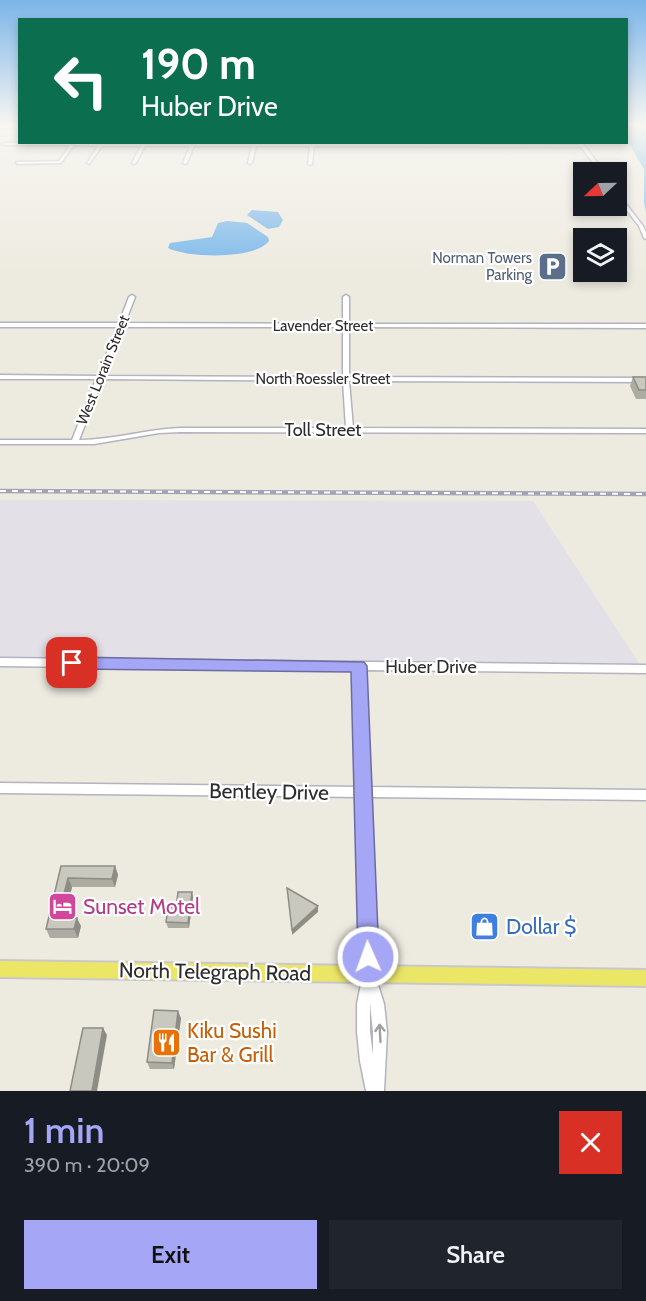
<!DOCTYPE html>
<html lang="en">
<head>
<meta charset="utf-8">
<style>
	:root { --surface:#171b24; --page:#20242c; --text:#f1f3f6; --muted:#9ea1a6; --accent:#a5a6f5 }
	body { margin:0; font-family:Cabin,sans-serif; background:var(--page); color:var(--text); height:100vh; display:flex; flex-direction:column; font-size:22px; white-space:nowrap }
	* { box-sizing:border-box; margin:0 }
	p { font-size:20px; color:var(--muted) }
	.icon { flex:none; width:33px; height:33px; fill:none; stroke:currentColor; stroke-width:2; stroke-linecap:round; stroke-linejoin:round }
	.map { position:relative; height:1091px; overflow:hidden }
	.panel { display:flex; flex-direction:column; background:var(--surface); flex:1 }
	.panel>* { flex:none }
	.top-card { position:absolute; left:18px; top:18px; width:610px; height:126px; border-radius:0px; box-shadow:0 3px 9px #0003; background:#0b6e4f; color:#fff; overflow:hidden }
	.needle { width:39px; rotate:248deg }
	.fabs { position:absolute; left:573px; top:162px; display:grid; gap:12px }
	.fabs a { display:grid; place-items:center; width:54px; height:54px; border-radius:0px; background:var(--surface); box-shadow:0 3px 9px #0003; font-size:30px }
	.pin { position:absolute; display:grid; place-items:center; width:51px; height:51px; color:#fff; margin:-26px; border-radius:12px; box-shadow:0 3px 9px #0006 }
	.me { position:absolute; width:66px; margin:-33px; rotate:358deg; stroke-linejoin:round; filter:drop-shadow(0 0 4px #0008) }
	.turn { display:flex; align-items:center; gap:21px; height:126px; padding:0 24px; font-size:27px }
	.turn .icon { width:78px; height:78px; stroke-width:2.5 }
	.turn b { display:block; font-size:42px; line-height:51px }
	.round { display:grid; place-items:center; flex:none; width:63px; height:63px; border-radius:0px; background:var(--page) }
	.summary { display:flex; align-items:center; justify-content:space-between; height:102px; padding:0 24px }
	h1 { font-size:36px; font-weight:600; line-height:45px; color:var(--accent) }
	.primary-button { display:flex; gap:12px; margin-top:auto; padding:12px 24px }
	.primary-button a { flex:1; height:69px; border-radius:0px; background:var(--accent); color:#111; font-size:24px; font-weight:600; line-height:69px; text-align:center }
	.primary-button a+a { background:var(--page); color:var(--text) }
	.map>svg:first-child { display:block }
	.industrial { fill:#e3e0e7 }
	.water { fill:#78b6ea }
	.lines { fill:none; stroke-linecap:round; stroke-linejoin:round }
	.minor-casing { stroke:#b3b3bf; stroke-width:3 }
	.major-casing { stroke:#c8c8c8; stroke-width:4 }
	.minor { fill:#fff; fill-rule:evenodd }
	.major { fill:#ece667; fill-rule:evenodd }
	.rail-casing { stroke:#a3a2b6; stroke-width:4.5 }
	.rail { stroke:#fff; stroke-width:2; stroke-dasharray:6; stroke-linecap:butt }
	.wall { fill:#adaca3 }
	.shaded-wall { fill:#8d8c85 }
	.building { fill:#c9c8be; stroke:#8d8c85; stroke-width:1.5 }
	.oneway { stroke:#a0a0a0 }
	.route { fill:#a5a6f5; stroke:#6b6c9f; stroke-width:1.5 }
	.labels { text-anchor:middle; stroke-width:4.5; stroke-linejoin:round; paint-order:stroke }
	.far-service-label { font-size:15px; fill:#4e5e75; stroke:#fff; text-anchor:end }
	.far-street-label { font-size:15px; fill:#2d2d2d; stroke:#fff }
	.street-label { font-size:18px; fill:#2d2d2d; stroke:#fff }
	.near-street-label { font-size:21px; fill:#2d2d2d; stroke:#fff }
	.near-hotel-label { font-size:21px; fill:#b23c85; stroke:#fff; text-anchor:start }
	.near-shop-label { font-size:21px; fill:#366cbe; stroke:#fff; text-anchor:start }
	.near-food-label { font-size:21px; fill:#c56008; stroke:#fff; text-anchor:start }
</style>
</head>
<body>
<div class="map">
<svg width="646" height="1091" viewBox="0 0 646 1091">
	<rect width="100%" height="100%" fill="#edeae0"/>
	<!-- industrial -->
	<polygon class="industrial" points="0,500 533,501 642,668 0,662"/>
	<!-- water -->
	<g class="water">
		<polygon points="627,125 646,125 646,212 644,202 644,169 627,141"/>
		<polygon points="252,210 278,212 283,220 279,227 268,229 247,215"/>
		<path d="M227,221L247,223L268,237L269,241C255,260 187,258 168,248L170,243L212,237L218,223Z"/>
	</g>
	<g class="lines">
		<defs>
			<g id="minor">
				<polygon points="0,126 20,126 20,128 1,128"/>
				<polygon points="76,142 579,145 578,142 582,142 604,172 600,172 581,147 314,146 312,164 310,165 308,164 310,146 256,146 252,163 250,164 248,163 252,146 194,146 187,163 185,164 183,163 190,146 145,146 136,163 134,164 132,163 141,146 102,146 89,164 87,163 98,146 74,145 61,163 17,164 16,162 59,161 70,145 4,145 2,144 4,143"/>
				<polygon points="616,191 643,226 646,232 646,239 644,238 639,226 616,196"/>
				<path d="M346,295L349,297V324H646V328L349,327V377L646,378V382L349,381L353,428L646,429V433L181,432L159,433L94,444H0V440H72L96,379H0V375L98,376L117,327H0V323H119L129,297L132,295L135,297L125,323L343,324V297ZM123,327H343V377L104,376ZM103,379L343,381L346,428H181C147,429 113,440 79,440Z"/>
				<path d="M0,658L646,665V673L364,670L368,787L646,790V800L369,797L375,975L384,1004L387,1032L384,1091H366L360,1061L357,1032V1004L363,974L358,797L0,793V783L358,787L354,670L0,666ZM370,1003L373,1032V1055L370,1032Z"/>
			</g>
			<polygon id="major" points="0,961 646,970 646,986 0,977"/>
		</defs>
		<!-- minor casing -->
		<use href="#minor" class="minor-casing"/>
		<!-- major casing -->
		<use href="#major" class="major-casing"/>
		<!-- minor -->
		<use href="#minor" class="minor"/>
		<!-- major -->
		<use href="#major" class="major"/>
		<defs>
			<polyline id="rail" points="0,491 646,494"/>
		</defs>
		<!-- rail casing -->
		<use href="#rail" class="rail-casing"/>
		<!-- rail -->
		<use href="#rail" class="rail"/>
	</g>
	<!-- wall -->
	<g class="wall">
		<polygon points="633,377 646,377 646,399 636,399 630,386"/>
		<polygon points="61,866 115,866 118,875 115,887 72,887 65,918 81,926 78,938 50,938 46,929"/>
		<polygon points="193,897 189,928 168,928 166,922 176,908"/>
		<polygon points="181,1018 174,1069 150,1069 147,1062"/>
	</g>
	<!-- shaded-wall -->
	<g class="shaded-wall">
		<polygon points="115,866 118,875 115,887 112,879"/>
		<polygon points="68,878 72,887 63,926 58,918"/>
		<polygon points="192,892 193,897 189,928 188,923"/>
		<polygon points="318,906 318,912 292,935 292,930"/>
		<polygon points="77,918 81,926 78,938 74,929"/>
		<polygon points="178,1011 181,1018 174,1069 172,1063"/>
		<polygon points="103,1028 107,1035 97,1091 92,1091"/>
	</g>
	<!-- building -->
	<g class="building">
		<polygon points="633,377 646,377 646,390 639,390"/>
		<polygon points="61,866 115,866 112,879 68,878 58,918 77,918 74,929 46,929"/>
		<polygon points="287,888 318,906 292,930 288,896"/>
		<polygon points="178,892 192,892 188,923 166,922 168,907 176,908"/>
		<polygon points="154,1010 178,1011 172,1063 147,1062"/>
		<polygon points="83,1028 103,1028 92,1091 70,1091"/>
	</g>
	<!-- one-way arrows -->
	<defs><path id="oneway-shaft" d="M-6 0H5M1.5-3L5.5 0L1.5 3" fill="none" stroke-width="1.6" stroke-linecap="round" stroke-linejoin="round" transform="scale(1.5)"/></defs>
	<use class="oneway" href="#oneway-shaft" transform="translate(380 1033) rotate(-93)"/>
	<!-- sky -->
	<linearGradient id="sky" x2="0" y2="1"><stop stop-color="#7bb5e9"/><stop offset="0.45" stop-color="#f7f6f1"/><stop offset="1" stop-color="#f7f6f1" stop-opacity="0"/></linearGradient>
	<rect width="646" height="278" fill="url(#sky)"/>
	<!-- route -->
	<polygon class="route" points="72,657 364,662 367,666 379,957 376,965 368,968 361,965 358,957 351,672 72,669 66,667 64,663 66,659"/>
	<!-- icons -->
	<defs>
		<symbol id="parking-square" viewBox="-11 -11 22 22"><rect x="-9" y="-9" width="18" height="18" rx="4" fill="#5c6f8a" stroke="#fff"/><path d="M-3.5-5.5H1a3.5 3.5 0 0 1 0 7H-1V5.5H-3.5ZM-1-3.4V-.6H.8a1.4 1.4 0 0 0 0-2.8Z" fill="#fff"/></symbol>
		<symbol id="hotel-square" viewBox="-11 -11 22 22"><rect x="-9" y="-9" width="18" height="18" rx="4" fill="#d1479c" stroke="#fff"/><path d="M-6-4.5h1.5V1H6V5H4.5V3h-9V5H-6ZM-4 0a1.8 1.8 0 1 1 3.6 0ZM.5 0V-2.5h3Q6-2.5 6 0Z" fill="#fff"/></symbol>
		<symbol id="shop-square" viewBox="-11 -11 22 22"><rect x="-9" y="-9" width="18" height="18" rx="4" fill="#3f7fe0" stroke="#fff"/><path d="M-5-2.5h2.3a2.7 3.5 0 0 1 5.4 0H5L5.5 6h-11ZM-1.5-2.5h3a1.5 2.3 0 0 0-3 0Z" fill="#fff"/></symbol>
		<symbol id="restaurant-square" viewBox="-11 -11 22 22"><rect x="-9" y="-9" width="18" height="18" rx="4" fill="#e8710a" stroke="#fff"/><path d="M-5-6h1v4h1v-4h1v4h1v-4h1v5L-1.5 .5V6h-2V.5L-5-1ZM5-6V6H3V1.5H1.5Q1.5-4 5-6Z" fill="#fff"/></symbol>
	</defs>
	<g fill-rule="evenodd">
		<use href="#parking-square" x="536" y="250" width="33" height="33"/>
		<use href="#hotel-square" x="46" y="890" width="33" height="33"/>
		<use href="#shop-square" x="468" y="910" width="33" height="33"/>
		<use href="#restaurant-square" x="150" y="1026" width="33" height="33"/>
	</g>
	<g class="labels">
		<!-- far-service labels -->
		<g class="far-service-label">
			<text x="532" y="263">Norman Towers<tspan x="532" dy="17">Parking</tspan></text>
		</g>
		<!-- far-street labels -->
		<g class="far-street-label">
			<text x="323" y="331">Lavender Street</text>
			<text transform="translate(103 370) rotate(-68)" y="5">West Lorain Street</text>
			<text x="323" y="384">North Roessler Street</text>
		</g>
		<!-- street labels -->
		<g class="street-label">
			<text x="323" y="436">Toll Street</text>
			<text x="431" y="673">Huber Drive</text>
		</g>
		<!-- near-street labels -->
		<g class="near-street-label">
			<text transform="translate(269 792) rotate(1)" y="7">Bentley Drive</text>
			<text transform="translate(215 972) rotate(1)" y="7">North Telegraph Road</text>
		</g>
		<!-- near-hotel labels -->
		<g class="near-hotel-label">
			<text x="83" y="914">Sunset Motel</text>
		</g>
		<!-- near-shop labels -->
		<g class="near-shop-label">
			<text x="506" y="934">Dollar $</text>
		</g>
		<!-- near-food labels -->
		<g class="near-food-label">
			<text x="187" y="1038">Kiku Sushi<tspan x="187" dy="24">Bar &amp; Grill</tspan></text>
		</g>
	</g>
</svg>
<div class="fabs">
<a><svg class="needle" viewBox="-14 -14 28 28"><path d="M0-13l5 13h-10z" fill="#e53935"/><path d="M0 13l5-13h-10z" fill="#9ea1a6"/></svg></a>
<a><svg class="icon" aria-label="layers" viewBox="0 0 24 24"><path d="M12 4l9 5-9 5-9-5zM3 14l9 5 9-5"/></svg></a>
</div>
<div class="pin" style="left:72px;top:663px;background:#d93025"><svg class="icon" aria-label="arrive" viewBox="0 0 24 24"><path d="M6 21V4h12l-3 4 3 4H6"/></svg></div>
<svg class="me" style="left:368px;top:957px" viewBox="-20 -20 40 40"><circle r="17" fill="#a5a6f5" stroke="#fff" stroke-width="3"/><path d="M0-11L8 9 0 5-8 9z" fill="#fff"/></svg>
<div class="top-card">
<div class="turn"><svg class="icon" aria-label="left" viewBox="0 0 24 24"><path d="M17 20v-9H6M10 6l-5 5 5 5"/></svg><div><b>190 m</b>Huber Drive</div></div>
</div>
</div>
<section class="panel">
<div class="summary"><div><h1>1 min</h1><p>390 m · 20:09</p></div><a class="round" style="background:#d93025;color:#fff"><svg class="icon" aria-label="close" viewBox="0 0 24 24"><path d="M6 6l12 12M18 6L6 18"/></svg></a></div>
<div class="primary-button"><a>Exit</a><a>Share</a></div>
</section>
</body>
</html>
